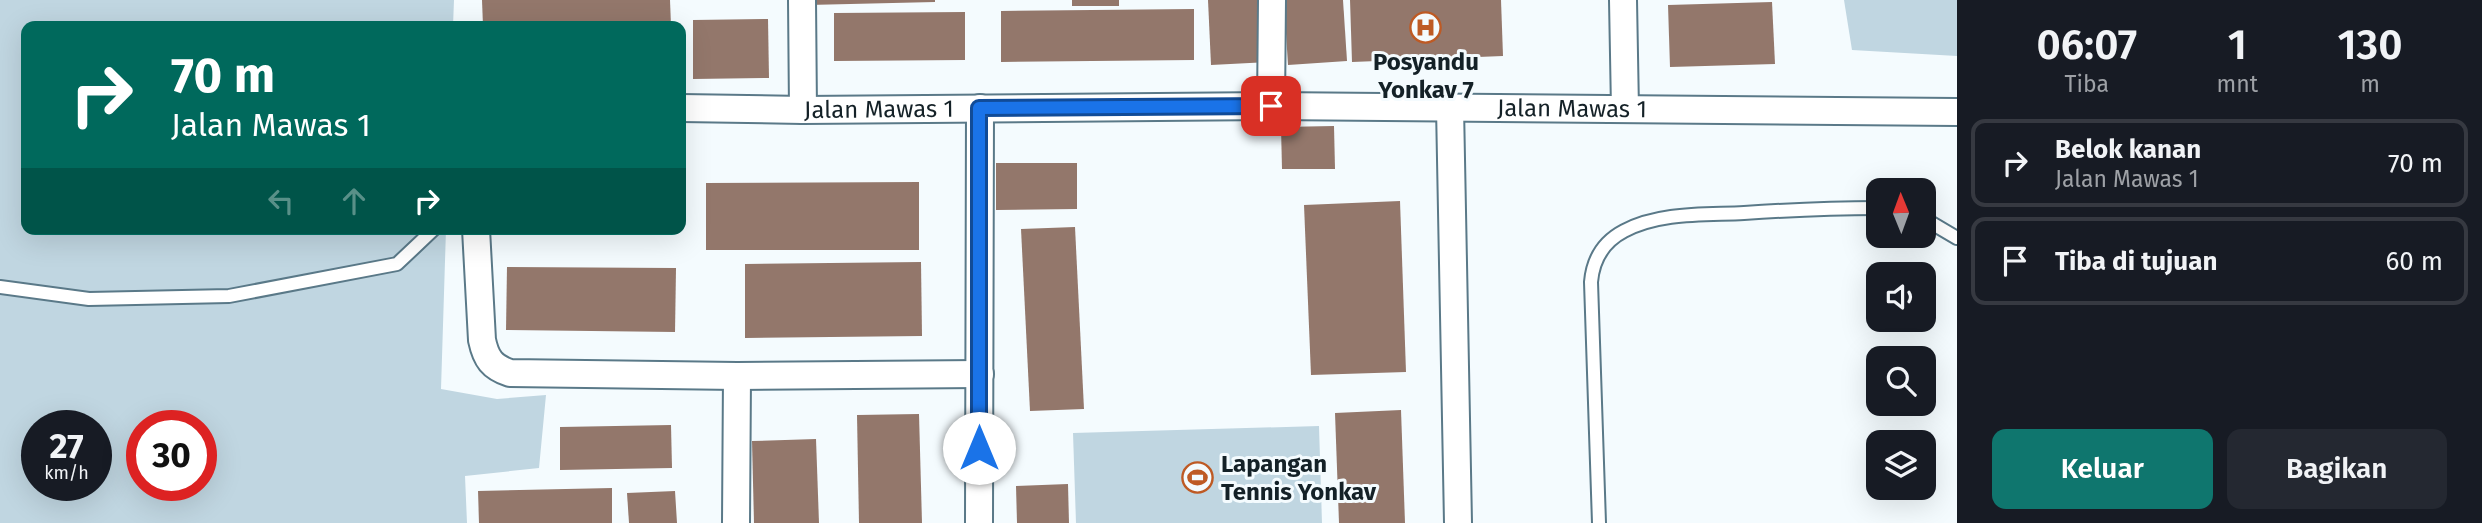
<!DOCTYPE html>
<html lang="id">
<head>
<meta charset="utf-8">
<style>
	:root { --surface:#171b24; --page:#242831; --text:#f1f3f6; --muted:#9ea1a6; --line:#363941; --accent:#0f766e }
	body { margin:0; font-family:"Fira Sans",sans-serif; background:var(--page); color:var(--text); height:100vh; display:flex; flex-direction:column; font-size:26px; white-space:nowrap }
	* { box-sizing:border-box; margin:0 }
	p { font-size:23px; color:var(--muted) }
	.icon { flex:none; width:38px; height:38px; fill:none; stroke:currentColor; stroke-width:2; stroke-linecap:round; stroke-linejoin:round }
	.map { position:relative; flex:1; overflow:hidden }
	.drawer { display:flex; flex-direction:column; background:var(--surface); width:525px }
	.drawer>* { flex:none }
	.top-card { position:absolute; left:21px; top:21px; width:665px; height:214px; border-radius:14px; box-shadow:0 7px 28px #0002; background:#00695c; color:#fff; overflow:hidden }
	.needle { width:46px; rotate:359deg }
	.controls { position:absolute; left:1866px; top:178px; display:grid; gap:14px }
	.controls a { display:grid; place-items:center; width:70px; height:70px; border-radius:14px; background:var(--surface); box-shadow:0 7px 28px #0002; font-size:35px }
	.speed { position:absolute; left:21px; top:410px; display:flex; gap:14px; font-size:35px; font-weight:700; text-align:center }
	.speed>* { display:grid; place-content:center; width:91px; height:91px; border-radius:50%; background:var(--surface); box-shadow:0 7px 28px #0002; line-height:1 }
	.speed small { font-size:18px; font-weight:400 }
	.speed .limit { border:10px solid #d22; background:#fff; color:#111 }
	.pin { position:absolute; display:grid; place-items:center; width:60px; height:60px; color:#fff; margin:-30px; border-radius:14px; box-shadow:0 4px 10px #0006 }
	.me { position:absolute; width:77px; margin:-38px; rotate:0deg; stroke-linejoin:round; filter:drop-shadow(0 0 5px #0008) }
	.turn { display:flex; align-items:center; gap:24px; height:147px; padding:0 35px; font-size:32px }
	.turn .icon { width:91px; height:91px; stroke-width:2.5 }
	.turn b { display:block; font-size:49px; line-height:60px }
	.lanes { display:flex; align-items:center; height:66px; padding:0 35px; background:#0003; justify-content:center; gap:35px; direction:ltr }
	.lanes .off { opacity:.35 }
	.eta { display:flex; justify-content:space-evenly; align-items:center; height:119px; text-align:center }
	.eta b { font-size:42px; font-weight:600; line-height:49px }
	.action { display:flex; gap:14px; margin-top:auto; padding:14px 35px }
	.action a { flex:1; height:80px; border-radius:14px; background:var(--accent); color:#fff; font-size:28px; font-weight:600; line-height:80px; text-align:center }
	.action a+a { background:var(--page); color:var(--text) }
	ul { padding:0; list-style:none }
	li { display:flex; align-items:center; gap:21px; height:88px; margin:0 14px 10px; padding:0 21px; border:4px solid var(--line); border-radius:14px }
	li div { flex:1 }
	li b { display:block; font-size:26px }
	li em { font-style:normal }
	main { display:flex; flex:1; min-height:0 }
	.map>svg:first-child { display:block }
	.green { fill:#c0d6e1; fill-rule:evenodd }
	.building { fill:#93776b }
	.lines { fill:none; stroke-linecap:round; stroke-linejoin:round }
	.service-casing { stroke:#5a7988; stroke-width:16 }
	.minor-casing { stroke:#5a7988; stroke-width:30 }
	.service { stroke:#fff; stroke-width:12 }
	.minor { stroke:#fff; stroke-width:26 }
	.route-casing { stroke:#114b97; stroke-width:18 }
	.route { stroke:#1a73e8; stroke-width:12 }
	.labels { text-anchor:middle; stroke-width:6; stroke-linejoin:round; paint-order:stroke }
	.poi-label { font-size:24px; font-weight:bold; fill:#142127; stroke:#f4fbfe }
	.street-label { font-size:24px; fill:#142127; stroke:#f4fbfe }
</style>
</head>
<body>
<main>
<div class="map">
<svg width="1957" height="523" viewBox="0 0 1957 523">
	<rect width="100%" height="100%" fill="#f4fbfe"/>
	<!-- green -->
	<g class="green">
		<path d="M0,0H454L453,26H26V229H446L441,389L497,399L546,395L539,468L465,476L467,523H0ZM37,425H96V485H37ZM142,425H201V485H142Z"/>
		<polygon points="1844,0 1957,0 1957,56 1852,50"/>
		<polygon points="1319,426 1322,523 1076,523 1073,433"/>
	</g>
	<!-- building -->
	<g class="building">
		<polygon points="482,0 670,0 671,26 483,26"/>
		<polygon points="808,0 935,0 935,2 808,5"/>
		<rect x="1072" y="0" width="47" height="6"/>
		<polygon points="1208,0 1265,0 1269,62 1211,65"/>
		<polygon points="1284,0 1343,0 1347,61 1288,65"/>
		<polygon points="1350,0 1501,0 1503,56 1352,62"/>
		<polygon points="1772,2 1775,64 1670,67 1668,5"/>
		<polygon points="1194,9 1194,60 1001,62 1001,11"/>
		<polygon points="965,12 965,60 834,61 834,13"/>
		<polygon points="768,19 769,78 693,79 693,20"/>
		<polygon points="1334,126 1335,169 1282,169 1281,127"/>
		<polygon points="996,163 1077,163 1077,209 996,210"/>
		<polygon points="919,182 919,250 706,250 706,183"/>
		<polygon points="1400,201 1406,372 1311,375 1304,205"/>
		<polygon points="1075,227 1084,409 1030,411 1021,229"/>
		<polygon points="921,262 922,336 745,338 745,264"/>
		<polygon points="507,267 676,268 675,332 506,330"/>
		<polygon points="1401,410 1405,523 1339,523 1335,413"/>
		<polygon points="919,414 922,523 859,523 857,415"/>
		<polygon points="671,425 672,468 560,470 560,427"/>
		<polygon points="816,439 819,523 754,523 752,441"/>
		<polygon points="1068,484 1069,523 1017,523 1016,486"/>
		<polygon points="612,488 612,523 479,523 478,491"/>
		<polygon points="675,491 677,523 629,523 627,493"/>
	</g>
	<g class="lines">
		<defs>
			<g id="service">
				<polyline points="1923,218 1957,238"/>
				<polyline points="0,287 89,299 229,296 397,264 434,229"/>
				<path d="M1599,523L1591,282C1593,259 1603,242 1624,231C1660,212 1704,215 1744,213C1789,210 1833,208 1878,208"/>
			</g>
			<g id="minor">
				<polyline points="802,0 803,110"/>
				<polyline points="1623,0 1625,109"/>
				<polyline points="1271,106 1272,0"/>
				<polyline points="1450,107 1458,523"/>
				<path id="s1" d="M681,108L803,110L1271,106L1957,112"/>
				<path d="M476,229L482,340C486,359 492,367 510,373L737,376L980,374"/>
				<polyline points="736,523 737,376"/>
				<polyline points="979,523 980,108"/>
			</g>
		</defs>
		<!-- service casing -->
		<use href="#service" class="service-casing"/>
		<!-- minor casing -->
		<use href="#minor" class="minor-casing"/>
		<!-- service -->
		<use href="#service" class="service"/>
		<!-- minor -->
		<use href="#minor" class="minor"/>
	</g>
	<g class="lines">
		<defs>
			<polyline id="route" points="979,448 979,108 1271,106"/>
		</defs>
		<!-- route casing -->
		<use href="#route" class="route-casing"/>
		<!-- route -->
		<use href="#route" class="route"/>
	</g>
	<!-- icons -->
	<defs>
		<symbol id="hospital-ring" viewBox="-11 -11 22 22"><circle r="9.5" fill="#f4fbfe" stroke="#be5a24" stroke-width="1.5"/><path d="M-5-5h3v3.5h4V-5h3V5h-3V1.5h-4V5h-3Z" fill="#be5a24"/></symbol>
		<symbol id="stadium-ring" viewBox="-11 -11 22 22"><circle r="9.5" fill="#f4fbfe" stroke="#be5a24" stroke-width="1.5"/><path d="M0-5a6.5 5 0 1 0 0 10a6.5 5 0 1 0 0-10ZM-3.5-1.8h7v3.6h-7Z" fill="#be5a24"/></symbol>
	</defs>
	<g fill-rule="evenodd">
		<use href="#hospital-ring" x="1408" y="10" width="35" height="35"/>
		<use href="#stadium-ring" x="1180" y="460" width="35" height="35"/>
	</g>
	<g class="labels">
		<!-- poi labels -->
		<g class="poi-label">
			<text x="1426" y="70">Posyandu<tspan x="1426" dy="28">Yonkav 7</tspan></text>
			<text x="1221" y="472" text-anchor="start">Lapangan<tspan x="1221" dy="28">Tennis Yonkav</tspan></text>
		</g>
		<!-- street labels -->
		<g class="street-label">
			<text dy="8" stroke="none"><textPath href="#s1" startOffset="891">Jalan Mawas 1</textPath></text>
			<text dy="8" stroke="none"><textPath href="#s1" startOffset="198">Jalan Mawas 1</textPath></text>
		</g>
	</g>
</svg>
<div class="controls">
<a><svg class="needle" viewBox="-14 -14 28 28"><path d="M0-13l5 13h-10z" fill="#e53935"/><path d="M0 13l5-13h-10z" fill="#9ea1a6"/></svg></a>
<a><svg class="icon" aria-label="sound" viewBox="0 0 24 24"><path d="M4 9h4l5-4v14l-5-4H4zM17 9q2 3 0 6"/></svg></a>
<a><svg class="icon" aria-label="search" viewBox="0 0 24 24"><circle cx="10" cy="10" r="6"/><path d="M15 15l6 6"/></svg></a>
<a><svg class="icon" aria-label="layers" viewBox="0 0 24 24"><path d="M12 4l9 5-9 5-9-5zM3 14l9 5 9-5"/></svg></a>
</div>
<div class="speed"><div>27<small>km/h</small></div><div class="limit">30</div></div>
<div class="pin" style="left:1271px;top:106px;background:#d93025"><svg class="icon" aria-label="arrive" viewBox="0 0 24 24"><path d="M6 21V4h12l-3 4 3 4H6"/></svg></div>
<svg class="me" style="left:979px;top:448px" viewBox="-20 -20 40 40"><circle r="19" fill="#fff"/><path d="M0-13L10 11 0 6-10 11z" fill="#1a73e8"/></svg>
<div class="top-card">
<div class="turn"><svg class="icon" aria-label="right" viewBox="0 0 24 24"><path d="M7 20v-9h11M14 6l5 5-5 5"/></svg><div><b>70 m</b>Jalan Mawas 1</div></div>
<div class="lanes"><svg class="icon off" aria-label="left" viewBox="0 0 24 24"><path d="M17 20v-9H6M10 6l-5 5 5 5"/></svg><svg class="icon off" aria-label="ahead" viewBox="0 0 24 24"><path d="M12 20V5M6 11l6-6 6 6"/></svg><svg class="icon" aria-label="right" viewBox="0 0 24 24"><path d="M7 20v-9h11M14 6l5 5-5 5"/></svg></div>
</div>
</div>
<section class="drawer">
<div class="eta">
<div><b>06:07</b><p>Tiba</p></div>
<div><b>1</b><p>mnt</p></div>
<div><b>130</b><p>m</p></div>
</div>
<ul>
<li><svg class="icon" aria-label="right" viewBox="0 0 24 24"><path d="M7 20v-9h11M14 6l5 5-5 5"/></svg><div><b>Belok kanan</b><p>Jalan Mawas 1</p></div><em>70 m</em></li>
<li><svg class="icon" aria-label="arrive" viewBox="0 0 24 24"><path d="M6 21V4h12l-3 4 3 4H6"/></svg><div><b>Tiba di tujuan</b></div><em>60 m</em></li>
</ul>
<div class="action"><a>Keluar</a><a>Bagikan</a></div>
</section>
</main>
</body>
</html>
